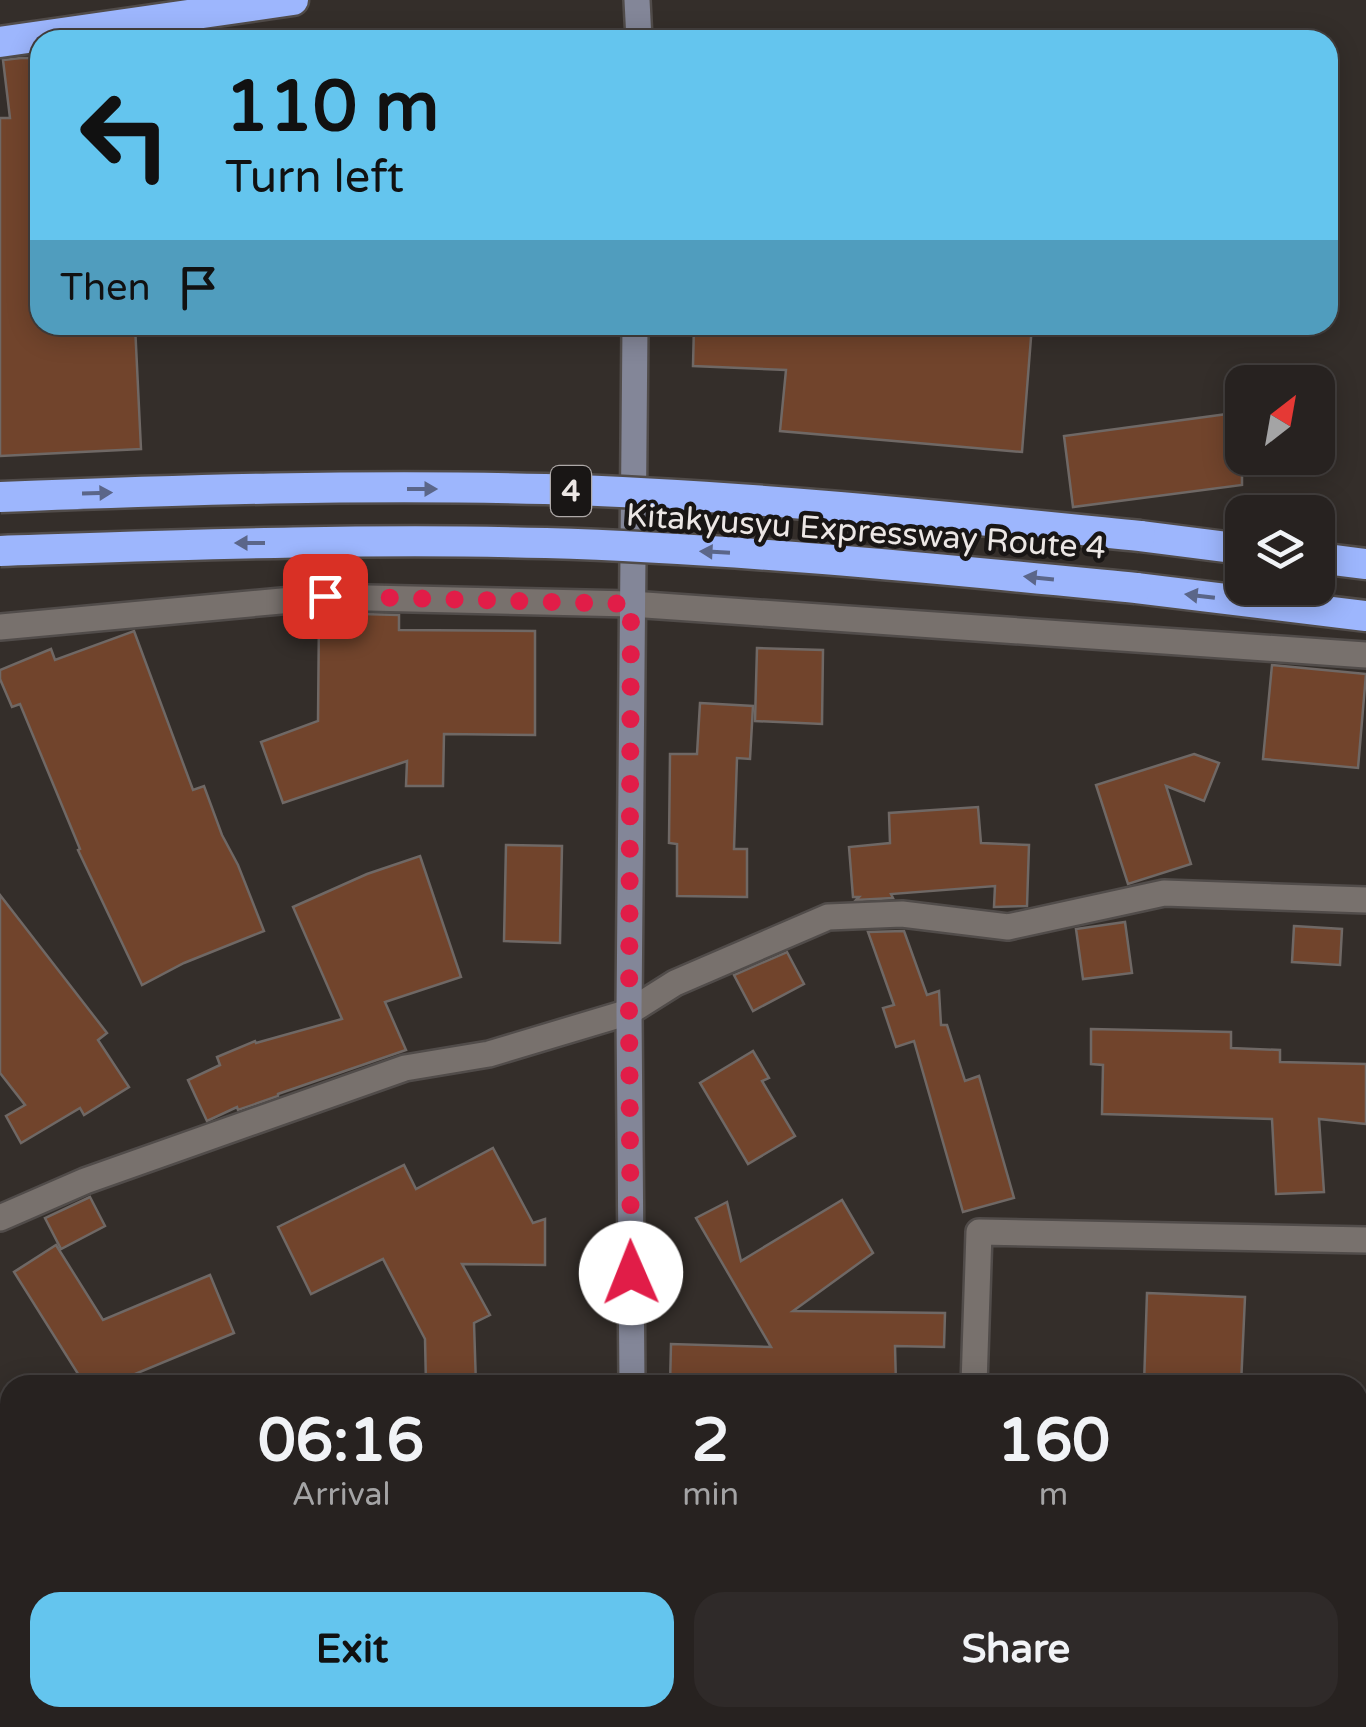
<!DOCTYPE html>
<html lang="en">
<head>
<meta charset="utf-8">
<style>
	:root { --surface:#272220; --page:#2f2a29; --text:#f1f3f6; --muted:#a4a4a5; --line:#433f3e; --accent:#64c5ee }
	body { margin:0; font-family:"Varela Round",sans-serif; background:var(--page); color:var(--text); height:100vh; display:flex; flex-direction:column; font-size:38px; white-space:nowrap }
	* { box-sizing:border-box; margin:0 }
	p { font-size:32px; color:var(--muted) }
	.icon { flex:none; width:55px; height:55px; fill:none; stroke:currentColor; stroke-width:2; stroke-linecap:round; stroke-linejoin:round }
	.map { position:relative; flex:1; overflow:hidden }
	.panel { position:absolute; left:0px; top:1375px; width:1368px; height:352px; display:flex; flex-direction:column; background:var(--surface); border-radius:30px 30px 0 0; box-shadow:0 5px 25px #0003,0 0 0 2px var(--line) }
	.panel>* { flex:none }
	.top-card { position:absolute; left:30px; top:30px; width:1308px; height:305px; border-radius:30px; box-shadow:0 5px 25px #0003,0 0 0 2px var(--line); background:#64c5ee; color:#111; overflow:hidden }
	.needle { width:65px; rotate:31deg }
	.buttons { position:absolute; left:1225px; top:365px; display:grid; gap:20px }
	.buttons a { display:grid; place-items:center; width:110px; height:110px; border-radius:20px; background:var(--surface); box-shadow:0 5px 25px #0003,0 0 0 2px var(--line); font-size:50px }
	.pin { position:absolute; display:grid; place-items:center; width:85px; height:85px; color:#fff; margin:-42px; border-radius:20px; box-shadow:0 5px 15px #0006 }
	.me { position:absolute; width:110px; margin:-55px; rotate:359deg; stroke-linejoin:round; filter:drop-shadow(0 0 8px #0008) }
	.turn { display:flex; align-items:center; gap:35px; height:210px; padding:0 30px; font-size:45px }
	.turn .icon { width:130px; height:130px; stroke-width:2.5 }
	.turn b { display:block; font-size:70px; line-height:85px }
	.then { display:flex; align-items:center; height:95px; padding:0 30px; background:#0003; gap:20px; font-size:38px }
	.eta { display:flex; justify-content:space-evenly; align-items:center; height:170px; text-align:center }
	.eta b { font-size:60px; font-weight:700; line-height:70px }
	.cta { display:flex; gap:20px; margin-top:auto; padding:20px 30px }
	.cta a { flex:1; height:115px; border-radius:30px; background:var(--accent); color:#111; font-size:40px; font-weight:700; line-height:115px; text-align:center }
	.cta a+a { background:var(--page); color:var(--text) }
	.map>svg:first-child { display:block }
	.green { fill:#154b35 }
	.building { fill:#71442c; stroke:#6f6865; stroke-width:2.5 }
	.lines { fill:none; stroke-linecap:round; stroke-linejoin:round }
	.street-casing { stroke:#514c4a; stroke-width:30 }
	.secondary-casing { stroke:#514c4a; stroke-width:30 }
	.highway-casing { stroke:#514c4a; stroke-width:35 }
	.street { stroke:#78716d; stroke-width:25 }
	.secondary { stroke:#838698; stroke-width:25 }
	.highway { stroke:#9db6fd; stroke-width:30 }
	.highway-bridge-casing { stroke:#514c4a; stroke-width:35; stroke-linecap:butt }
	.highway-bridge { stroke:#9db6fd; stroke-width:30 }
	.oneway { fill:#5b6689 }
	.route { stroke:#e11d48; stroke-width:18; stroke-dasharray:0 32.4 }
	.labels { text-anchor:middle; stroke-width:9; stroke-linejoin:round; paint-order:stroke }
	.shield { fill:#191615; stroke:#ada8a7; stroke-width:2.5 }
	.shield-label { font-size:30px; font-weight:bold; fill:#ece7e5 }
	.street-label { font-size:32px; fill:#ece7e5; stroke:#191615 }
</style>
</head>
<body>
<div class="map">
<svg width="1366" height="1727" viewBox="0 0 1366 1727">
	<rect width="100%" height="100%" fill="#342e2a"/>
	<!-- green -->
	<polygon class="green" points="1358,1694 1366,1694 1366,1727 683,1727 683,1718 1358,1718"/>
	<!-- building -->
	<g class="building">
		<polygon points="21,58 40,58 40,325 135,325 141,449 0,456 0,118 10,118 3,60"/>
		<polygon points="694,325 1032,325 1022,452 780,431 786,370 693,366"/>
		<polygon points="1242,412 1242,485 1073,507 1064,436"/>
		<polygon points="326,613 399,615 399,630 535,631 535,735 444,734 443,786 406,786 407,761 283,803 261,742 318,721 319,614"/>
		<polygon points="134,631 193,790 204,786 222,835 238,865 264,931 184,963 142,985 78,850 80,849 20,704 12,707 0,679 0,670 51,649 55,660"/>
		<polygon points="757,648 823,650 822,724 755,721"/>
		<polygon points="1272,665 1366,674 1358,768 1263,759"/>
		<polygon points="700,703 753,706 750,759 737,758 734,849 747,849 747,897 677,896 677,844 669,843 670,754 697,754"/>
		<polygon points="1194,754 1219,763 1204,801 1166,786 1191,864 1128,884 1096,785"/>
		<polygon points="978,807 981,843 1029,845 1027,906 994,907 995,886 891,894 893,898 856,900 859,897 853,897 849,847 890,843 889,813"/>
		<polygon points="506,845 562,846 560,943 504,941"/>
		<polygon points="420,856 461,977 385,1002 406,1050 278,1094 278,1096 238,1110 237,1107 207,1121 188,1080 220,1065 217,1057 255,1041 256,1043 342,1019 293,907 367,874"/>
		<polygon points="0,895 107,1033 98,1040 129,1087 84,1115 80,1108 21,1143 6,1116 25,1105 0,1073"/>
		<polygon points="1125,922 1132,973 1083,979 1076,929"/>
		<polygon points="1294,926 1342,929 1340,965 1292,962"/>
		<polygon points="904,931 927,995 939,991 941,1025 947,1025 965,1081 979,1076 1014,1198 963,1212 914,1041 896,1047 883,1008 894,1005 868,932"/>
		<polygon points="787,952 804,984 753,1011 734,975"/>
		<polygon points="1091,1029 1231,1032 1231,1048 1280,1050 1280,1062 1366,1064 1366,1124 1319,1119 1324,1192 1276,1194 1272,1119 1102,1114 1103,1065 1091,1064"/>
		<polygon points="753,1051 769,1078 762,1081 795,1136 748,1164 700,1083"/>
		<polygon points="493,1148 533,1223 545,1219 545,1265 462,1264 490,1315 474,1323 476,1385 426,1385 425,1339 383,1259 311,1294 278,1227 404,1165 416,1189"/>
		<polygon points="90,1197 105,1226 61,1249 45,1218"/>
		<polygon points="842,1200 873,1253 793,1311 945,1313 944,1347 895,1346 896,1385 670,1385 671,1344 771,1347 696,1218 727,1202 741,1261"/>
		<polygon points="56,1245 103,1320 210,1275 234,1333 130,1376 136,1385 85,1385 14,1272"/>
		<polygon points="1147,1293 1245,1297 1241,1385 1144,1385"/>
	</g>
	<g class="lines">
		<defs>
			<g id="street">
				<polyline points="0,627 325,597 631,604 1366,655"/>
				<polyline points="0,1218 85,1181 405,1068 489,1054 629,1012 675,983 828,917 902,914 1008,927 1164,893 1366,900"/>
				<polyline points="974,1385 979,1232 1366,1240"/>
				<polyline points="154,1727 167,1718"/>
			</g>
			<g id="secondary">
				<polyline points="637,0 639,40"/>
				<polyline points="632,1385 629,1012 635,325"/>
				<polyline points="1358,1644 1366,1644"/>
				<polyline points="634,1727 634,1718"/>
			</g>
			<g id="highway">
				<polyline points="0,42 293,0"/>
				<polyline points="1140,536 1242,549"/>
				<polyline points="1318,558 1366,564"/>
				<polyline points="1136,588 1366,616"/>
			</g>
		</defs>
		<!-- street casing -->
		<use href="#street" class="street-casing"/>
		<!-- secondary casing -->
		<use href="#secondary" class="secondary-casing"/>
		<!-- highway casing -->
		<use href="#highway" class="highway-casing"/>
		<!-- street -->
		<use href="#street" class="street"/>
		<!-- secondary -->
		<use href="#secondary" class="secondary"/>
		<!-- highway -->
		<use href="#highway" class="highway"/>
		<defs>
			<g id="highway-bridge">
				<path d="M0,497C181,490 363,484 545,489C744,495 942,516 1140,536"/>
				<path d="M0,551C182,545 364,538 546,543C743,549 940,569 1136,588"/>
			</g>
		</defs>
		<!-- highway-bridge casing -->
		<use href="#highway-bridge" class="highway-bridge-casing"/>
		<!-- highway-bridge -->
		<use href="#highway-bridge" class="highway-bridge"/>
	</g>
	<!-- one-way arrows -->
	<defs><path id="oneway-solid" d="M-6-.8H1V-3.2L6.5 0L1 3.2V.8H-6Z" transform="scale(2.5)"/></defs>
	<g class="oneway">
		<use href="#oneway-solid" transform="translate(422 489)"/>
		<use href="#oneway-solid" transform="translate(97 493) rotate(-2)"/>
		<use href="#oneway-solid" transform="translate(250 543) rotate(180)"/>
		<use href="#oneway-solid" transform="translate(715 552) rotate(-177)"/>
		<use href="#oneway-solid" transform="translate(1039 578) rotate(-174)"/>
		<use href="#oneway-solid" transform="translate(1200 596) rotate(-173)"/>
	</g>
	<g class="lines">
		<!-- route -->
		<polyline class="route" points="325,596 631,604 629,1012 631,1273"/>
	</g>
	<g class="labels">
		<!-- shield labels -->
		<rect class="shield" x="551" y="466" width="40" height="50" rx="8"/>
		<g class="shield-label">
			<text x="571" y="501">4</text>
		</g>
		<!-- street labels -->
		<g class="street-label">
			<text transform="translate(866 531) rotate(4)" y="11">Kitakyusyu Expressway Route 4</text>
		</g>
	</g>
</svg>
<div class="buttons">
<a><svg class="needle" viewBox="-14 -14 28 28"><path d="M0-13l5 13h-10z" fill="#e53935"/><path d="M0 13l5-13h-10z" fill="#a4a4a5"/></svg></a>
<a><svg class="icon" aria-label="layers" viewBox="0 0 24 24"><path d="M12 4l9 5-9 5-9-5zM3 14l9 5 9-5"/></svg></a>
</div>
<div class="pin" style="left:325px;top:596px;background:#d93025"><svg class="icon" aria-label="arrive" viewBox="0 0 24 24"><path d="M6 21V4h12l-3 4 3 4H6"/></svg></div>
<svg class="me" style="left:631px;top:1273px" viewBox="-20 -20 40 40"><circle r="19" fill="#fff"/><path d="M0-13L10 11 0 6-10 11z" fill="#e11d48"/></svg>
<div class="top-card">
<div class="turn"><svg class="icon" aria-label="left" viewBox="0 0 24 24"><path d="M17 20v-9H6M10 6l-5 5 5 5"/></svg><div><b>110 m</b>Turn left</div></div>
<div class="then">Then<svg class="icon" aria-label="arrive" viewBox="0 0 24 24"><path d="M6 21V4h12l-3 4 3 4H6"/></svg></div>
</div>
<section class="panel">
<div class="eta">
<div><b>06:16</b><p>Arrival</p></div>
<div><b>2</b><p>min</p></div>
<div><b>160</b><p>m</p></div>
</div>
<div class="cta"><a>Exit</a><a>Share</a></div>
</section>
</div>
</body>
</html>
